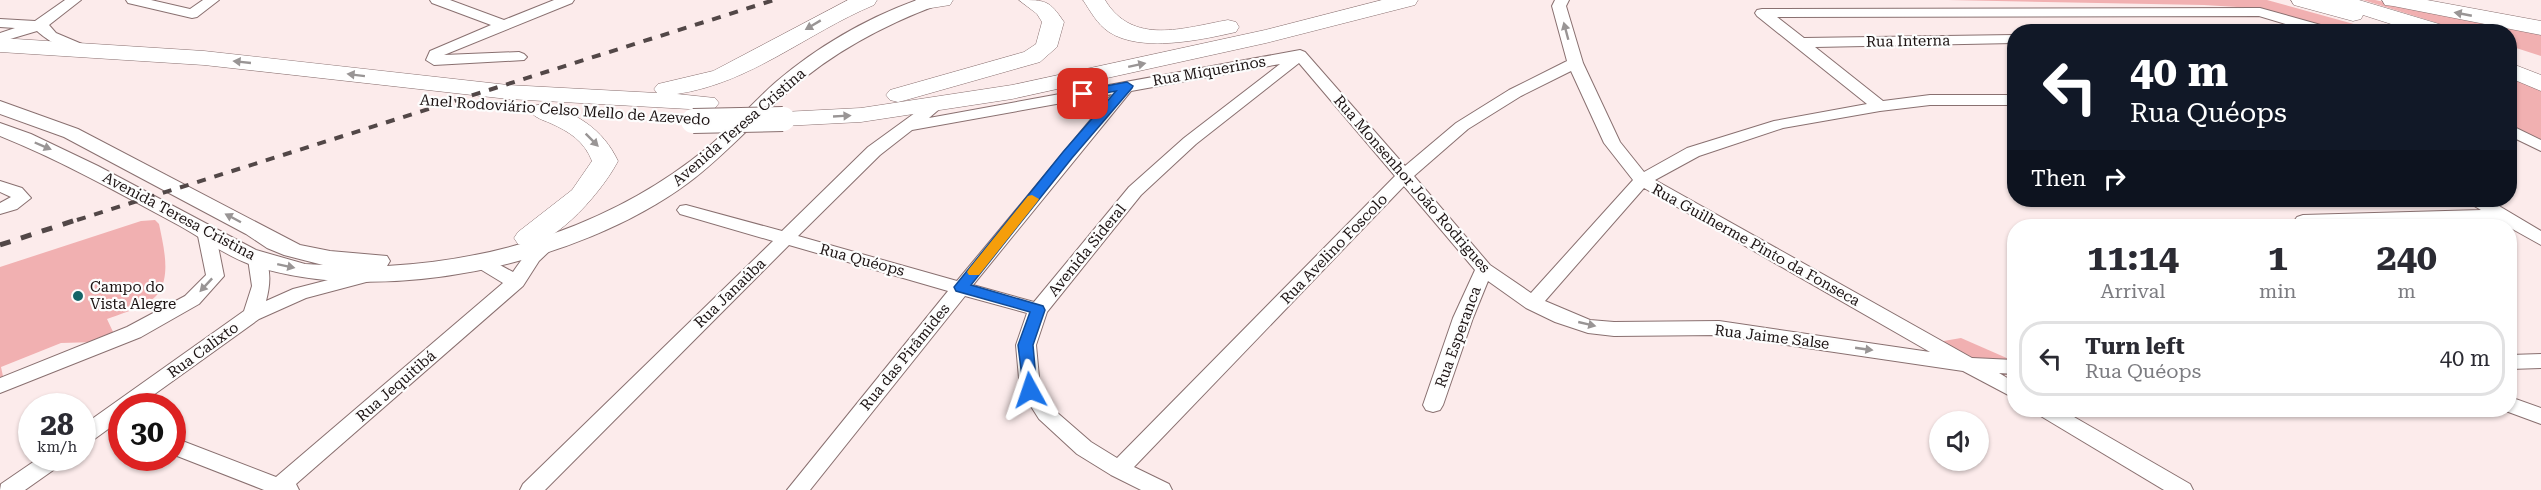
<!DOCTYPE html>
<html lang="en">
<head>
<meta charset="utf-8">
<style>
	:root { --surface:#fff; --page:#f7f7f7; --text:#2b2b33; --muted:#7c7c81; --line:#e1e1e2 }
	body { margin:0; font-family:"Roboto Serif",serif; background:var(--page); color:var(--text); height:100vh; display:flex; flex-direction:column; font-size:22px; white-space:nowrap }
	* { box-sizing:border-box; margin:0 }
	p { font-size:20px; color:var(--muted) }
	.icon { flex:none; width:33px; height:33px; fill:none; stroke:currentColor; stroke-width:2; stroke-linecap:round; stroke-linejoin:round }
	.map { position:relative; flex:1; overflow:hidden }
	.details { position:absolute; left:2007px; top:219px; width:510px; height:198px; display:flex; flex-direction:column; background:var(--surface); border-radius:24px; box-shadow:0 2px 4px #0004 }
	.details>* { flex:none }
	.top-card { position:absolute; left:2007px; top:24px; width:510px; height:183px; border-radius:24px; box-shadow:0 2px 4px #0004; background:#111827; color:#fff; overflow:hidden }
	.fabs { position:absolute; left:1929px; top:411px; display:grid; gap:12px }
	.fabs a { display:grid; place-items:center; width:60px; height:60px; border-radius:50%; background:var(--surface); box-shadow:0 2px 4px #0004; font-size:30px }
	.speed { position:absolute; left:18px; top:393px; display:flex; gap:12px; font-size:30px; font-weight:700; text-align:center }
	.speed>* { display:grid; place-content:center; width:78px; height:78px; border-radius:50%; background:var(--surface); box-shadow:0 2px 4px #0004; line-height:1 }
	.speed small { font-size:15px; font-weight:400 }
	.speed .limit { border:9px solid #d22; background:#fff; color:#111 }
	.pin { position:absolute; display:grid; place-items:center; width:51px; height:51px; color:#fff; margin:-26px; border-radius:12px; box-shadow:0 3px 9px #0006 }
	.me { position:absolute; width:66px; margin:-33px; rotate:355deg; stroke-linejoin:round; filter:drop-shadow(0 0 4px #0008) }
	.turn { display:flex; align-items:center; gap:21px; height:126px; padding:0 24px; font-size:27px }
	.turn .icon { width:78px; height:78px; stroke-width:2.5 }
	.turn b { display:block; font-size:42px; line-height:51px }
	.then { display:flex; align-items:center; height:57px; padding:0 24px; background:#0003; gap:12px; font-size:22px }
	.eta { display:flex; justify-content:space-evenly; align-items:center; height:102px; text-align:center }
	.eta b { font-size:36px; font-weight:700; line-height:42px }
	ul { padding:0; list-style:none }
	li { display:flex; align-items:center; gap:18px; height:75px; margin:0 12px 9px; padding:0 12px; border:3px solid var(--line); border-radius:24px }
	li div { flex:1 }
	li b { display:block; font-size:22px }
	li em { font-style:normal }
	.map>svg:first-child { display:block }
	.green { fill:#f1b0b1 }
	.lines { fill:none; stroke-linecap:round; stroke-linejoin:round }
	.minor-casing { stroke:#897070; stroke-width:2 }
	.major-casing { stroke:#897070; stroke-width:2 }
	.highway-casing { stroke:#897070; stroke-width:1 }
	.minor { fill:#fff; fill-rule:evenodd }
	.major { fill:#fff; fill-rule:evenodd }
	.highway { fill:#fff; fill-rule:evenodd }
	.rail-far1 { stroke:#524747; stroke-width:4; stroke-dasharray:9 9; stroke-linecap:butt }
	.rail { stroke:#524747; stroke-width:5; stroke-dasharray:11 11; stroke-linecap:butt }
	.highway-bridge-casing { stroke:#897070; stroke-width:26; stroke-linecap:butt }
	.highway-bridge { stroke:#fff; stroke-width:24 }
	.oneway { fill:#999595 }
	.route { fill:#1a73e8; stroke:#114b97; stroke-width:1.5 }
	.slow { fill:#f59e0b }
	.poi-dot { fill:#156467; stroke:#fdfdfd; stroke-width:2 }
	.labels { text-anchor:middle; stroke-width:4.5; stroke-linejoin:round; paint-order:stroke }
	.street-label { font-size:15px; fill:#1c1313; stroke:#fdfdfd }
	.poi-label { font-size:15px; fill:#1c1313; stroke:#fdfdfd; text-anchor:start }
</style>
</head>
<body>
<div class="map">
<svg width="2541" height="490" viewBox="0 0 2541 490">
	<rect width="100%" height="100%" fill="#fcebeb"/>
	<!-- green -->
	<g class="green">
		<polygon points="1948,0 2267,0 2379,31 2345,31 2254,8 2204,5"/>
		<polygon points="2363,0 2375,0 2541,33 2541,56 2510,46 2510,32 2463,31"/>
		<polygon points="2510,75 2541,91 2541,141 2510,125"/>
		<path d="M155,220L159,224C164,249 175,288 147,303C135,310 120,314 107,319L114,334L96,342L61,343L1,367L4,381L0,382V267L141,221Z"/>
		<polygon points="1961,338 2009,359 2002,387 1932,343"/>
	</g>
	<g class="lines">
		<defs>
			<g id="minor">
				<path d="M65,0H81L49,25L56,33L89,47L92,50L89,53C74,57 48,41 37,31L0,42V33L15,28L0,27V19L35,21Z"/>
				<polygon points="126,0 151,0 190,9 203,0 219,0 197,17 192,18 128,3"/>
				<polygon points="430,0 450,0 504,20 554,0 574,0 572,3 444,55 519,52 524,54 527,57 524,60 434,65 426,60 430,51 491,25 432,3"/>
				<path d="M1555,0H1569L1566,6L1583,63L1620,142L1644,172L1687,148L1774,121L1867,104L1757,16L1755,13L1757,10L1762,9L2260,8L2335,29L2337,32H2312L2259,16L1777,17L1804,38L2014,35V43L1815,47L1883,101L1930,95H2014V105H1930L1880,111L1783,128L1699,156L1655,180L1972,358L2014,360V374L1999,373L2014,382V398L1963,371L1719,335L1614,336L1588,333L1555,322L1526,308L1488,281L1473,318L1443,405L1440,410L1433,412L1426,410L1423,405L1453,318L1475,270L1404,186L1134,467L1169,484L1172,490H1141L1111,475L1077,454L1039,419L1020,389L1016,345L1027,313L965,296L810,490H787L948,291L789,245L545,490H520L523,484L773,241L680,214L677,210L680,206L686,205L782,231L868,147L930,102L936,100L944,105L929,118L1300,50L1305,52L1405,166L1456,123L1509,90L1567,61L1552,6ZM1299,63L1395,176L1117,458L1091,442L1053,409L1040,388L1036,345L1047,312L1141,195L1196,144ZM1280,64L1184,138L1129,187L1034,302L973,285L1131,91ZM1571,71L1604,143L1633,180L1531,293L1490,265L1414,176L1468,129L1521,96ZM1112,94L957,281L798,236L880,155L912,130ZM1644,188L1930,352L1719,321L1614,322L1590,320L1545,301Z"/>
				<polygon points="2510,125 2541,140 2541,151 2510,136"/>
				<polygon points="0,181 22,188 31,198 17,209 0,214 0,203 11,197 0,192"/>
				<polygon points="2469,200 2489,200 2541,231 2541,245 2498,221 2305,226 2297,225 2294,221 2297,217 2303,215 2481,210 2471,204"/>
				<polygon points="206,225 212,227 215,231 224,276 199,304 141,337 0,393 0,378 127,327 185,296 206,275 197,231 200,227"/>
				<path d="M551,235L557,237L560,241L539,261L523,286L296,484L299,490H264L172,454V437L276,477L503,283L475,266L472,262L475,258H487L513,272C523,258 534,240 551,235Z"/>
				<path d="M257,253L263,255C272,268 270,286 266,301L293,289L363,271L370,273L372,277L370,281L306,298L259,319L138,406H122V419L89,443L82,445V426L244,311L252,286L248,259L251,255Z"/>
				<polygon points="2541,354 2541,368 2510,369 2510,355"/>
				<polygon points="2510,397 2541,408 2541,424 2503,410 2510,410"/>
				<polygon points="2036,410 2062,410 2190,484 2193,490 2164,490 2039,415"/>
				<polygon points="39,458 65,458 62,464 25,490 0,490 1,484"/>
			</g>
			<path id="major" d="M917,0H943L940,4C886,24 833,52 790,90C755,121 725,155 688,183C579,264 380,309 249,264C225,255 203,239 180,226C121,194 62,161 0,136V123L31,134L98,166L256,250L305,264L323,265L284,255L267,248L246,234L64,137L0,114V101L78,129L300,245L330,251L387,256L390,261L387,266C502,260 617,222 707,148C731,128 752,103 776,82C817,47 867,18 917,0Z"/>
			<g id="highway">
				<path d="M848,0H877L874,5C807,33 751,83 677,94L715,98L719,103L715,108L707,110L508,99L204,65L0,52V38L204,51L508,85L657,93L654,89L658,84L713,71Z"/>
				<polygon points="916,0 953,0 950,5 925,9 917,8 914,3"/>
				<path d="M1019,0C1046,0 1049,0 1064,22L1057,47L1040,62L906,100L898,102L890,100L886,95L890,90L1024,52L1036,44L1042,22L1037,14Z"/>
				<path d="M1083,0H1105C1133,46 1183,28 1228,20L1236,22L1239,27L1236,32C1201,40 1141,53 1109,32C1097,24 1091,12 1083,0Z"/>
				<polygon points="1382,0 1418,0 1415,5 1266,43 1012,99 861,122 783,126 774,124 771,119 774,114 783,112 861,108 1012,85 1265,30"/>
				<polygon points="2291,0 2359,0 2449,27 2452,32 2416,32 2363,15 2361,19 2353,21 2294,5"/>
				<polygon points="2382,0 2427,0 2541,21 2541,35 2393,6 2385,5"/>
				<polygon points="2510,63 2541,75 2541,91 2510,78"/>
				<path d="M542,104C576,112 603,129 618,161C604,189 551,253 518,244L514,238L518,232L572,190L592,161C584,141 570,132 550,123C543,120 535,118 530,111L534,106Z"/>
			</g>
		</defs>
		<!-- minor casing -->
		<use href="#minor" class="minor-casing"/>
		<!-- major casing -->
		<use href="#major" class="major-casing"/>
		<!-- highway casing -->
		<use href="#highway" class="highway-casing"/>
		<!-- minor -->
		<use href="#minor" class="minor"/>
		<!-- major -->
		<use href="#major" class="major"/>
		<!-- highway -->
		<use href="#highway" class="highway"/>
		<!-- rail-far1 -->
		<polyline class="rail-far1" points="77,220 774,0"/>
		<!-- rail -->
		<polyline class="rail" points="0,245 82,218"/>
		<defs>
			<polyline id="highway-bridge" points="693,121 783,119"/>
		</defs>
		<!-- highway-bridge casing -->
		<use href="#highway-bridge" class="highway-bridge-casing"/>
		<!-- highway-bridge -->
		<use href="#highway-bridge" class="highway-bridge"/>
	</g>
	<!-- one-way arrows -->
	<defs><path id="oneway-solid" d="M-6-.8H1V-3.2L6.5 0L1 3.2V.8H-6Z" transform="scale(1.5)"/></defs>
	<g class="oneway">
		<use href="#oneway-solid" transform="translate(2463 14) rotate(-169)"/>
		<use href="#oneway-solid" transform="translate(813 25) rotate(149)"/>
		<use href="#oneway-solid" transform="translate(1566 31) rotate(-105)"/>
		<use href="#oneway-solid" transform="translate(242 62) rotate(-174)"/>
		<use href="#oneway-solid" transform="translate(1137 65) rotate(-12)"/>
		<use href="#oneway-solid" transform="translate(356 75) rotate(-173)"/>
		<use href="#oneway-solid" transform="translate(842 116) rotate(-3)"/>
		<use href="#oneway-solid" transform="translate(592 140) rotate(45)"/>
		<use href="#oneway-solid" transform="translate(43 146) rotate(23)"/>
		<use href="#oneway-solid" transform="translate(233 218) rotate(-152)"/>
		<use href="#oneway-solid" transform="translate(286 266) rotate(12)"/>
		<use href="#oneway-solid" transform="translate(206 285) rotate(133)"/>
		<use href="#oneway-solid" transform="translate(1587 324) rotate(13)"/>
		<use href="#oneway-solid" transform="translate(1864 349) rotate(8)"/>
	</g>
	<!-- route -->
	<polygon class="route" points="1127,82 1133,86 1132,88 1072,158 971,285 1043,306 1045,310 1033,345 1037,390 1035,393 1024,393 1018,345 1030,312 956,291 954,287 1063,152 1116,91 1083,97 1079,96 1079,91"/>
	<!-- slow -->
	<polygon class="slow" points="1032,195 1039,199 1037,202 979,275 969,275 967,272 969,269 1028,196"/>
	<!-- markers -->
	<circle class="poi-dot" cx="78" cy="296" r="6"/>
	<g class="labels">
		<!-- street labels -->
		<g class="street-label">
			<text transform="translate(1908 41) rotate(-1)" y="5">Rua Interna</text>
			<text transform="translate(1209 71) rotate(-10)" y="5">Rua Miquerinos</text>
			<text transform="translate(565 110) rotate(4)" y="5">Anel Rodoviário Celso Mello de Azevedo</text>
			<text transform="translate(739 127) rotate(-41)" y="5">Avenida Teresa Cristina</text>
			<text transform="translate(1412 184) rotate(49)" y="5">Rua Monsenhor João Rodrigues</text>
			<text transform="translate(179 216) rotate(28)" y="5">Avenida Teresa Cristina</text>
			<text transform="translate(1756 245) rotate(29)" y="5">Rua Guilherme Pinto da Fonseca</text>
			<text transform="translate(1334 249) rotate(-46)" y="5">Rua Avelino Foscolo</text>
			<text transform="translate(1087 250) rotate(-51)" y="5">Avenida Sideral</text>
			<text transform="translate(862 260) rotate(15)" y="5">Rua Quéops</text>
			<text transform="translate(730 293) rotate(-44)" y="5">Rua Janaúba</text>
			<text transform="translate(1458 337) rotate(-70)" y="5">Rua Esperanca</text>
			<text transform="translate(1772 337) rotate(7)" y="5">Rua Jaime Salse</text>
			<text transform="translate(203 350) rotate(-36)" y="5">Rua Calixto</text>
			<text transform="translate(905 357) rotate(-51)" y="5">Rua das Pirâmides</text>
			<text transform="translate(396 386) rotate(-41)" y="5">Rua Jequitibá</text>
		</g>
		<!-- poi labels -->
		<g class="poi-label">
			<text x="90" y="292">Campo do<tspan x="90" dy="17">Vista Alegre</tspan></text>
		</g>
	</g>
</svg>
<div class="fabs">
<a><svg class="icon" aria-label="sound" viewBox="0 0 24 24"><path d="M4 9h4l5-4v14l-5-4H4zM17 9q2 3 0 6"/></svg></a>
</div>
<div class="speed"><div>28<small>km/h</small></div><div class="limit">30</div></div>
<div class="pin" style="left:1083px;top:94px;background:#d93025"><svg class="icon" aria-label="arrive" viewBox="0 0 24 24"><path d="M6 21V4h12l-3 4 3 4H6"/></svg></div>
<svg class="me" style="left:1030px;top:390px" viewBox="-20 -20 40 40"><path d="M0-17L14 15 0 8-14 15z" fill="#1a73e8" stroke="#fff" stroke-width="4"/></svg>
<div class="top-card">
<div class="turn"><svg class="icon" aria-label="left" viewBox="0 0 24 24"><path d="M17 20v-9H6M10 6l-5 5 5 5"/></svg><div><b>40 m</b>Rua Quéops</div></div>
<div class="then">Then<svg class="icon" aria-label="right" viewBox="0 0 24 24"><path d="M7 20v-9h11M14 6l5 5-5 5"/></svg></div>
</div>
<section class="details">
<div class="eta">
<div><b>11:14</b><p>Arrival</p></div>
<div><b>1</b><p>min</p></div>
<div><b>240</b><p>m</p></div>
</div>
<ul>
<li><svg class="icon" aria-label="left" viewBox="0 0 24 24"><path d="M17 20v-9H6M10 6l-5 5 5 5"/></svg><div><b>Turn left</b><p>Rua Quéops</p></div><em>40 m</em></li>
</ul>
</section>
</div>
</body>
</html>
